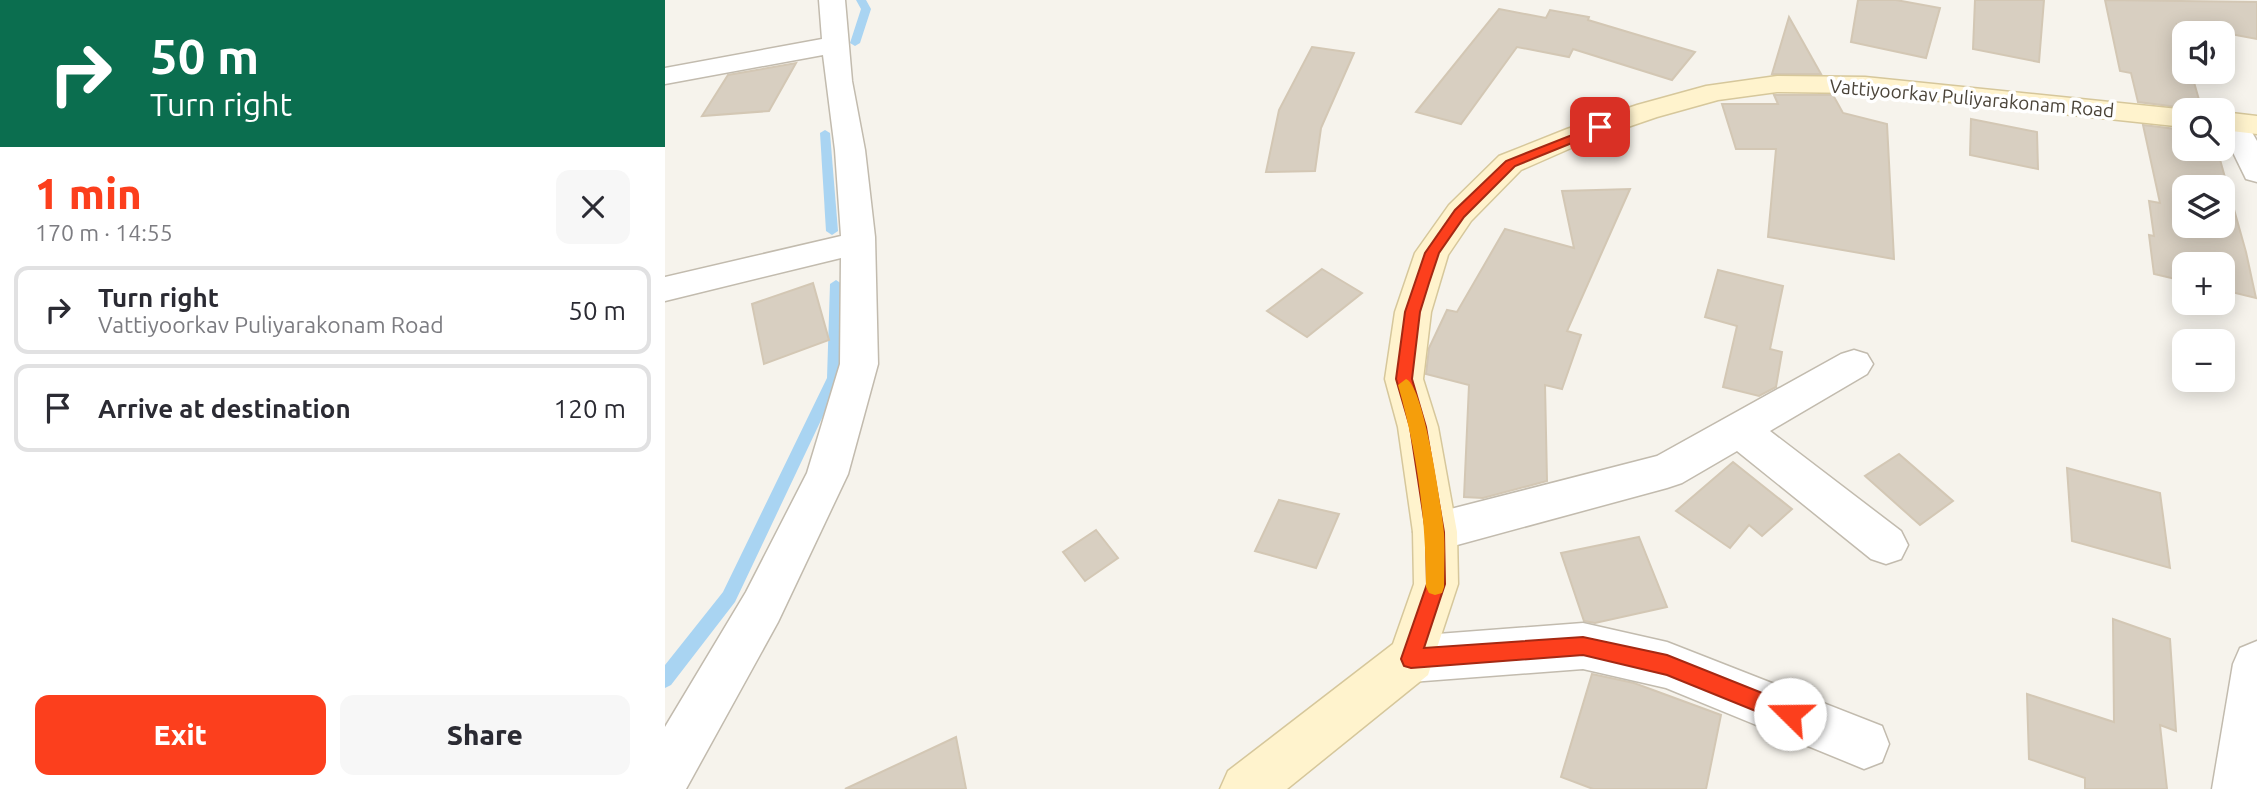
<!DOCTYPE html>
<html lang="en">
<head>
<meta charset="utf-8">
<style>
	:root { --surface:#fff; --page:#f7f7f7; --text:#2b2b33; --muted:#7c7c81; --line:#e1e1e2; --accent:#fc3f1d }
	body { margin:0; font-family:Ubuntu,sans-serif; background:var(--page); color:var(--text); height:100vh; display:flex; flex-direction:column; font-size:26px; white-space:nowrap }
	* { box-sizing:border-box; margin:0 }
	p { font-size:23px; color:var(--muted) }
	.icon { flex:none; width:38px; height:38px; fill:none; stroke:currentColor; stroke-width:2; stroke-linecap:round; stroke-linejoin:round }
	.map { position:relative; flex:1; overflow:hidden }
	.side { display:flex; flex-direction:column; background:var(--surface); width:665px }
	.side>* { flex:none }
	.guide { background:#0b6e4f; color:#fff; overflow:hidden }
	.buttons { position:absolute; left:1507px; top:21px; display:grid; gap:14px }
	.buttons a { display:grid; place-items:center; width:63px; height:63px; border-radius:14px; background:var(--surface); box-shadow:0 4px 18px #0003; font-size:35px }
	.pin { position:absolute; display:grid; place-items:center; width:60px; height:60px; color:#fff; margin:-30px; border-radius:14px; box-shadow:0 4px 10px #0006 }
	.me { position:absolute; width:77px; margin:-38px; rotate:292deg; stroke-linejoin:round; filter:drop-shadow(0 0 5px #0008) }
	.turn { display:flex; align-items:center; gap:24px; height:147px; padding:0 35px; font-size:32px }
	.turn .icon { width:91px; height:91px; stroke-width:2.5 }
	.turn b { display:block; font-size:49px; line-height:60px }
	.round { display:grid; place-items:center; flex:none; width:74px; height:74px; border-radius:14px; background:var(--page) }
	.head { display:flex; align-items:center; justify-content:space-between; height:119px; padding:0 35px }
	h1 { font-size:42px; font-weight:800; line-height:52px; color:var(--accent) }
	.cta { display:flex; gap:14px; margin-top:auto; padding:14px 35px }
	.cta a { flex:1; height:80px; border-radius:14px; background:var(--accent); color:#fff; font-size:28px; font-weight:800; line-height:80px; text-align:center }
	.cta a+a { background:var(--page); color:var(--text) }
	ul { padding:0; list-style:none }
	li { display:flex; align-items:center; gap:21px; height:88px; margin:0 14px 10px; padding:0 21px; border:4px solid var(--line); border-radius:14px }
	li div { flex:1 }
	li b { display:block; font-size:26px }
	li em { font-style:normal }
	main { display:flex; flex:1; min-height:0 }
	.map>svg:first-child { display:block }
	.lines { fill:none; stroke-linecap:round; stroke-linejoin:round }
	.stream { fill:#a9d4f2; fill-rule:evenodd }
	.building { fill:#d8cfc1; stroke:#d3c7b4; stroke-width:2; fill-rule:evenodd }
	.minor-casing { stroke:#c2bbae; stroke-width:3 }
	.secondary-casing { stroke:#d6c79b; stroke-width:3 }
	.minor { fill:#fff; fill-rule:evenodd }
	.secondary { fill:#fff3cd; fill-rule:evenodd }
	.route { fill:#fc3f1d; stroke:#a42913; stroke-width:2 }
	.slow { fill:#f59e0b }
	.labels { text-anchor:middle; stroke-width:7; stroke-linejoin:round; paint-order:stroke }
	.street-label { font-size:19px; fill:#4b4439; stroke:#fff }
</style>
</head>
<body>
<main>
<section class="side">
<div class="guide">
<div class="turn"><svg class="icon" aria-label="right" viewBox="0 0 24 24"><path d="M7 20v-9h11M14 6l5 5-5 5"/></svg><div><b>50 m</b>Turn right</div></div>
</div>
<div class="head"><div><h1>1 min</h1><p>170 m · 14:55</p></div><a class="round"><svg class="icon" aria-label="close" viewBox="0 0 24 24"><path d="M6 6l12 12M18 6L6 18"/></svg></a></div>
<ul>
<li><svg class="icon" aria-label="right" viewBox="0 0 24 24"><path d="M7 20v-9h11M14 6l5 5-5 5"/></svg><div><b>Turn right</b><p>Vattiyoorkav Puliyarakonam Road</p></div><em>50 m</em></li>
<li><svg class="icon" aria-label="arrive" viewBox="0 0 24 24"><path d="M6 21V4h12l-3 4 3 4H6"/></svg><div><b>Arrive at destination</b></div><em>120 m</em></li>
</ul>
<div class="cta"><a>Exit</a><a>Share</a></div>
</section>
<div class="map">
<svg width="1592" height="789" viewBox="0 0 1592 789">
	<rect width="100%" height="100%" fill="#f6f3ec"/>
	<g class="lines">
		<!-- stream -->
		<g class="stream">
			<polygon points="191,0 201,0 206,9 195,43 190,46 185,43 196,9"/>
			<polygon points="160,130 165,133 173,231 167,235 161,231 155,133"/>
			<polygon points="171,280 177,284 176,378 70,602 6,685 0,688 0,665 58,592 162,378 165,284"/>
		</g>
	</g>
	<!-- building -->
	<g class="building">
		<polygon points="1193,0 1231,0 1275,8 1261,58 1186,42"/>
		<polygon points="1310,0 1379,0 1374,62 1308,49"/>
		<polygon points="1440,0 1592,2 1592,39 1512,24 1519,48 1519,72 1526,72 1537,110 1473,102 1466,73 1455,71"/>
		<polygon points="834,9 881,18 885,10 924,17 923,20 1030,52 1007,80 908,49 904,57 852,47 796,124 751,112"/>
		<polygon points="1124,17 1156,74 1107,74"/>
		<polygon points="647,47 689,53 656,128 650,171 601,172 614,110"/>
		<polygon points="131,63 104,111 37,116 63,75"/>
		<polygon points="1109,95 1168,95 1178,113 1222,124 1229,259 1103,237 1111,149 1071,149 1057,104 1113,104"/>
		<polygon points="1306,119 1372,132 1373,169 1305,155"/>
		<path d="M1478,125L1519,130V149H1552L1581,252L1591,298L1558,290V264H1519V281L1489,274L1484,235L1489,236L1484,201L1495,203ZM1519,187H1558V226H1519Z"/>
		<polygon points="965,189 902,331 916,335 897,389 880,385 882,481 818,498 799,497 804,385 761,374 764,348 782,310 792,312 840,229 909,248 897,191"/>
		<polygon points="657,269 697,293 642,337 602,311"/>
		<polygon points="1053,270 1118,286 1105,349 1117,352 1111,387 1094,396 1058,387 1072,326 1040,317"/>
		<polygon points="148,283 164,340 99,364 87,304"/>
		<polygon points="1234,454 1288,501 1255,525 1200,476"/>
		<polygon points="1068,462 1127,509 1097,536 1084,525 1065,548 1011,511"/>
		<polygon points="1402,468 1495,493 1505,568 1407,541"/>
		<polygon points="614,500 674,514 651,568 590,551"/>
		<polygon points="431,530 453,558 420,581 398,552"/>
		<polygon points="974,537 1002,607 930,623 919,621 896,553"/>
		<polygon points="1448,619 1505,639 1511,731 1495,725 1502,789 1420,789 1420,778 1364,759 1362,694 1449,722"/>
		<polygon points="927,674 969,683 1056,715 1041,789 928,789 896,777"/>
		<polygon points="291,737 301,789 180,789"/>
	</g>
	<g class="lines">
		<defs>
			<g id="minor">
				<polygon points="154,0 180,0 187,81 200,150 210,237 213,364 183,474 113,622 21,789 0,789 0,727 81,592 142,473 175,364 176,258 0,301 0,277 176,236 170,150 158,55 0,84 0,68 157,39"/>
				<polygon points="1568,114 1578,117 1592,141 1592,182 1581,179 1558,132 1558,117"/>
				<polygon points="1189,350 1202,354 1208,364 1202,374 1105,431 1236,531 1243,545 1236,559 1221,564 1206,559 1072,451 1017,483 1002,488 770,551 755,545 748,532 755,519 770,513 992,456 1176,354"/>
				<polygon points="918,623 1002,642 1217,726 1224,744 1217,762 1199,769 1001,688 918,669 746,682 729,675 722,659 729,643 746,636"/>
				<polygon points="1592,641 1592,789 1547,789 1568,664 1575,648"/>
			</g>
			<g id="secondary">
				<polygon points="1112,76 1200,77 1523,110 1519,110 1519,127 1200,93 1112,92 1053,100 992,117 922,141 856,170 806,221 783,255 766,312 758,379 773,427 792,532 793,584 763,675 622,789 555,789 563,771 728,644 749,584 748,532 733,427 720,379 730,312 750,253 784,205 834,156 902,129 972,105 1041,86"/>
				<polygon points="1558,112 1592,116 1592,134 1558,130"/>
			</g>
		</defs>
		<!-- minor casing -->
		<use href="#minor" class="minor-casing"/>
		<!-- secondary casing -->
		<use href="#secondary" class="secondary-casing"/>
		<!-- minor -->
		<use href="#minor" class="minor"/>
		<!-- secondary -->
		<use href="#secondary" class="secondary"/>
	</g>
	<!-- route -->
	<polygon class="route" points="935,124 939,125 939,130 850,166 799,217 774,253 764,283 755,312 747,379 761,427 770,480 779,532 780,584 759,648 918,637 1002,655 1132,707 1135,714 1132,722 1125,725 1002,675 918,655 746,668 739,666 736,659 762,584 761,532 745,427 731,379 740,312 760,253 790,210 841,161"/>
	<!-- slow -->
	<path class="slow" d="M741,379C759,385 777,510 779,533C780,551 779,569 779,587L777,593L770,595L764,593L761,587C761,518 752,451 733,385Z"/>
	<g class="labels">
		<!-- street labels -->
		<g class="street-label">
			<text transform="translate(1307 98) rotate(5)" y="7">Vattiyoorkav Puliyarakonam Road</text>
		</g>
	</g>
</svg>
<div class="buttons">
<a><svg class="icon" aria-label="sound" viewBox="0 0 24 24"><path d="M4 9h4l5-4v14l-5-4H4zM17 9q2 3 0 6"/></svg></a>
<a><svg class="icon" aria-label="search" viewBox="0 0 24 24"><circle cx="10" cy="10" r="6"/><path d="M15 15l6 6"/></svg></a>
<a><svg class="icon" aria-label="layers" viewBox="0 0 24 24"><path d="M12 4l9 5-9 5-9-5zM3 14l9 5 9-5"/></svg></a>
<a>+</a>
<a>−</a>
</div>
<div class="pin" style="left:935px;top:127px;background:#d93025"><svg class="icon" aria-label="arrive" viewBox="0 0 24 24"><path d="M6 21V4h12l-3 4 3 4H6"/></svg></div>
<svg class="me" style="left:1125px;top:714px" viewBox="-20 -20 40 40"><circle r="19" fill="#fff"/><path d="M0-13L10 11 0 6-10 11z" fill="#fc3f1d"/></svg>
</div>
</main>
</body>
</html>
